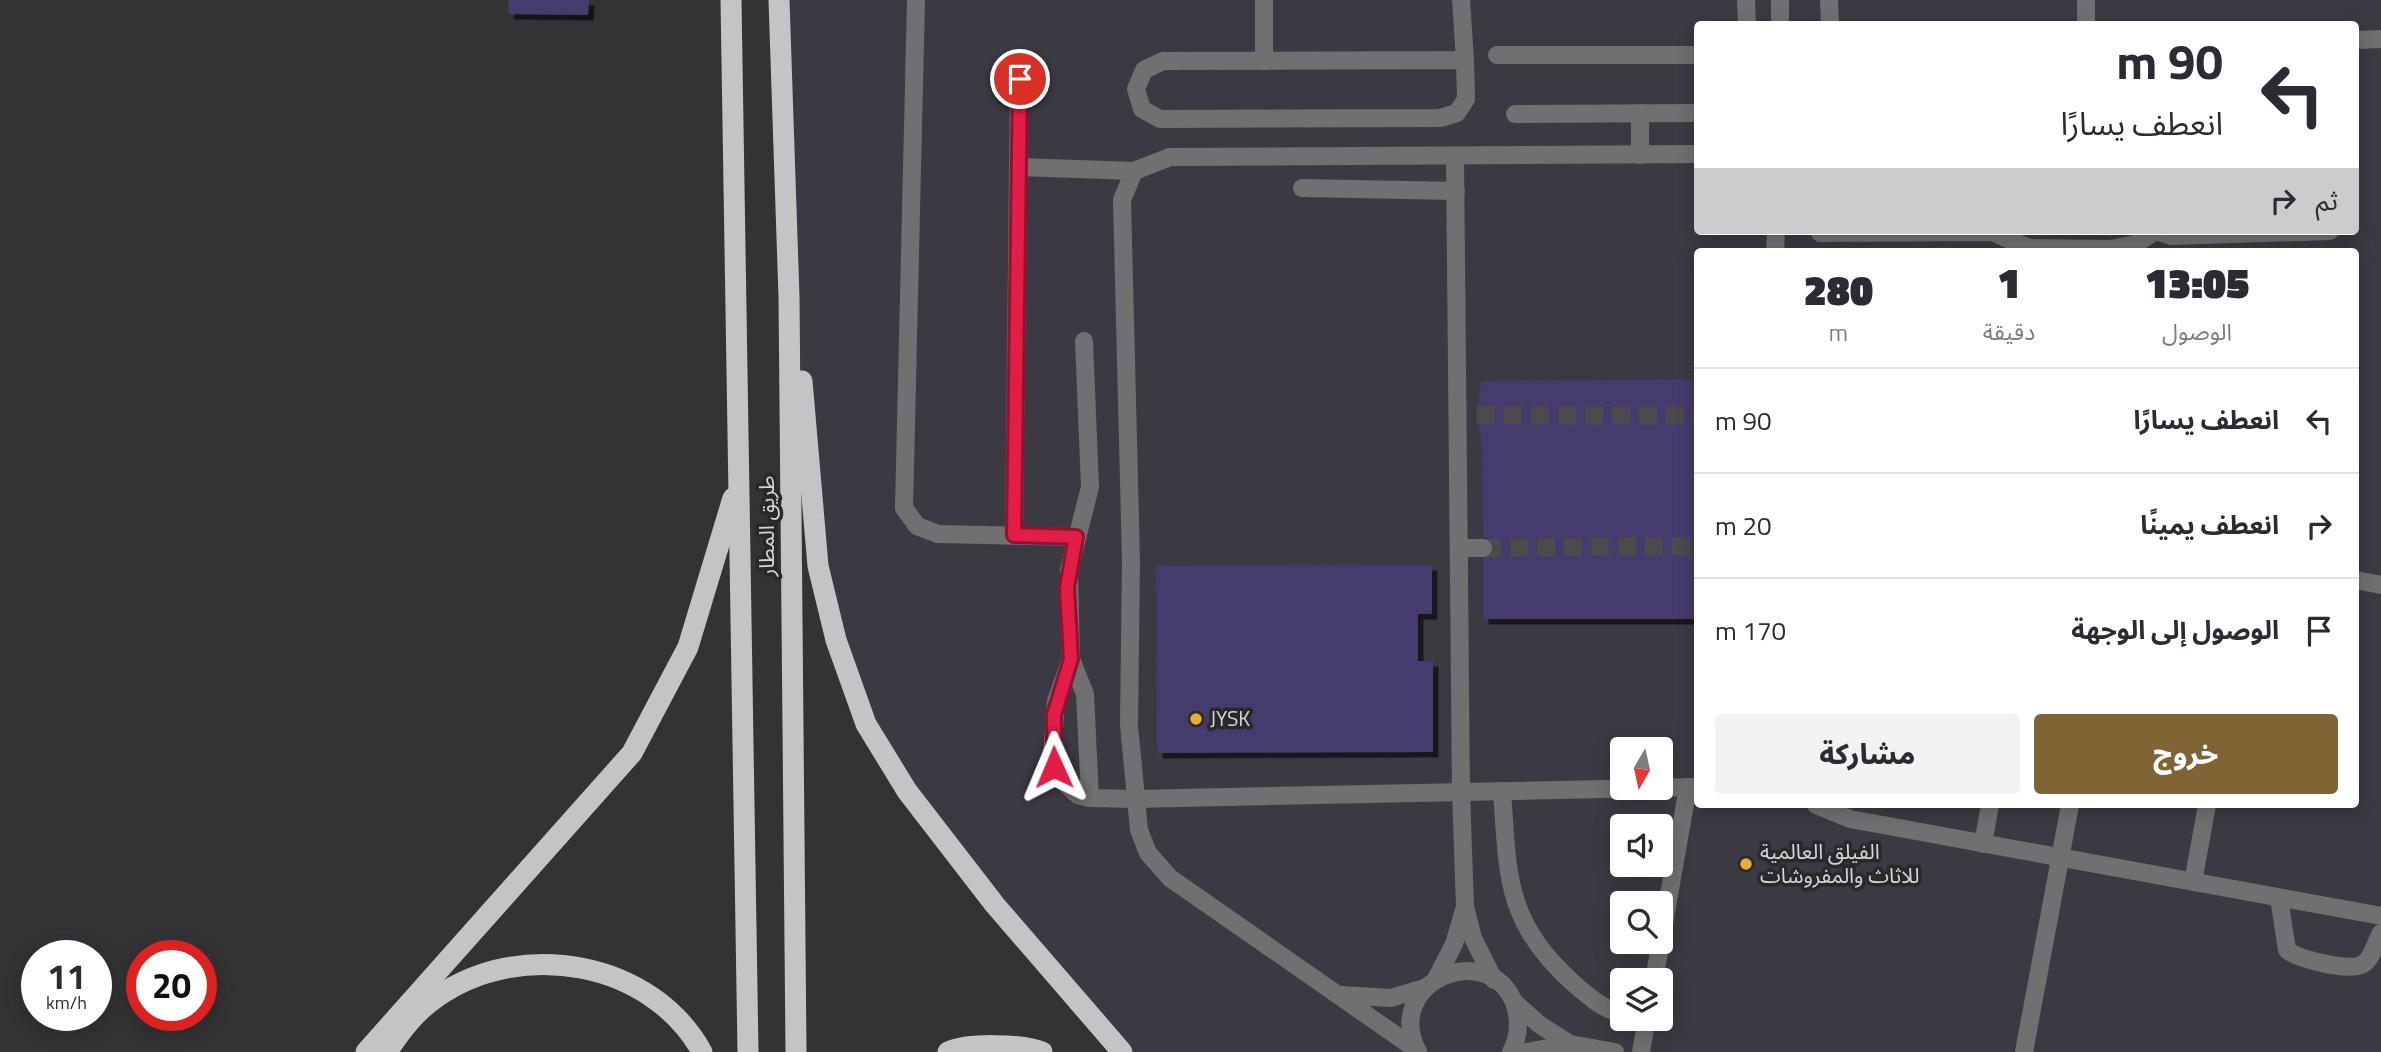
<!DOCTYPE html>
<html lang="ar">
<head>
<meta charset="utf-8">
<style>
	:root { --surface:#fff; --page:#f2f2f3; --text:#2b2b33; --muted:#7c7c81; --line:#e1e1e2; --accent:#806534 }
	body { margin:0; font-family:"Titillium Web","Noto Sans Arabic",sans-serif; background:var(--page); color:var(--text); direction:rtl; height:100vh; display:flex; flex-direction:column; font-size:26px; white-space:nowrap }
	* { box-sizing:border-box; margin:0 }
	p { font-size:23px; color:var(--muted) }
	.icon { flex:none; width:38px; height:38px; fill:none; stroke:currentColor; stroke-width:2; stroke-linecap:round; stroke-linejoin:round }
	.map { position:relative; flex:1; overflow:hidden; direction:ltr }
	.side { position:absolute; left:1694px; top:248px; width:665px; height:560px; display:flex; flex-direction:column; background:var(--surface); border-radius:7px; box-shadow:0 4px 18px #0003; direction:rtl }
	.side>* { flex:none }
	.guide { position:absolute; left:1694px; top:21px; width:665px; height:214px; border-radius:7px; box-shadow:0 4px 18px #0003; direction:rtl; background:#fff; color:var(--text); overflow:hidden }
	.needle { width:46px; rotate:189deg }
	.buttons { position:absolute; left:1610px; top:737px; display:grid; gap:14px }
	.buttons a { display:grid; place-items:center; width:63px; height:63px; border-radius:7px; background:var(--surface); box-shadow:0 4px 18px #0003; font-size:35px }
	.speed { position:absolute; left:21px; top:940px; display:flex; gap:14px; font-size:35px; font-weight:700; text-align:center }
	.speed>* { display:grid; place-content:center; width:91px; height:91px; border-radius:50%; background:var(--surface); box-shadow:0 4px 18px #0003; line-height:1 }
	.speed small { font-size:18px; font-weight:400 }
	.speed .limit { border:10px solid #d22; background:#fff; color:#111 }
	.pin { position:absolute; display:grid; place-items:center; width:60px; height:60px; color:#fff; margin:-30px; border:4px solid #fff; border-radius:50%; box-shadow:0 2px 7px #0007 }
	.me { position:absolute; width:77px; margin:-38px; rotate:359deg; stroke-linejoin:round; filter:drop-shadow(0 0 5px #0008) }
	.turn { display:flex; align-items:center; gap:24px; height:147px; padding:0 21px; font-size:32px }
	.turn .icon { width:91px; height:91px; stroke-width:2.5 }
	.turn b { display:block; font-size:49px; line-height:60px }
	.then { display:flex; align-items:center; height:66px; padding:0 21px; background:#0003; gap:14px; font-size:26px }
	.eta { display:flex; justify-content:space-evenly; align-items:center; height:119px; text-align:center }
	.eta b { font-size:42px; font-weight:800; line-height:49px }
	.button { display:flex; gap:14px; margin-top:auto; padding:14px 21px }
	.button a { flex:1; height:80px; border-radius:7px; background:var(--accent); color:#fff; font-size:28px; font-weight:800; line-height:80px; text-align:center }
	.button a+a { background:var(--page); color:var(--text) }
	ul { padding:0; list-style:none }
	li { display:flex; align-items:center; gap:21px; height:105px; padding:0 21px; border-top:2px solid var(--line) }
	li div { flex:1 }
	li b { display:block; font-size:26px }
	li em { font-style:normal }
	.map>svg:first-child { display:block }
	.built { fill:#3b3a42; fill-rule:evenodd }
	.building { fill:#443b6d; filter:url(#shadow) }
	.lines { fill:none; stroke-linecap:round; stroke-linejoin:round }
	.minor-tunnel { stroke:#4b4a4d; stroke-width:18; stroke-dasharray:18 9; stroke-linecap:butt }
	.minor { stroke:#707071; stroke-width:18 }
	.highway { stroke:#c4c4c7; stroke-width:21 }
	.route-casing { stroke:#92132f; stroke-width:18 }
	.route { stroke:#e11d48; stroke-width:12 }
	.poi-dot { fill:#e7ac36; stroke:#29282b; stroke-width:2.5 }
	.labels { text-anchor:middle; stroke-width:7; stroke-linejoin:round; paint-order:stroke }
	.street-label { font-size:21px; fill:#d5d5d7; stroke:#29282b }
	.poi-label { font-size:21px; fill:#d5d5d7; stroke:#29282b; text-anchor:start }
</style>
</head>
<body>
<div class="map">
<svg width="2381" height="1052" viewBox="0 0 2381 1052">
	<defs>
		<filter id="shadow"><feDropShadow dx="5.5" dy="5.5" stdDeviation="0" flood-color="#0009"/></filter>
	</defs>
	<rect width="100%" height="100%" fill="#333235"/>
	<!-- built -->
	<path class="built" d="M779,0H2381V1052H1122L907,791L836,640L811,477L800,358ZM1698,24H2356V231H1698ZM1698,252H2356V805H1698ZM1622,749H1661V788H1622ZM1622,826H1661V864H1622ZM1622,903H1661V942H1622ZM1622,980H1661V1018H1622Z"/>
	<!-- building -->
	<g class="building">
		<polygon points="508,0 589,0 588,15 509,14"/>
		<polygon points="1698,379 1698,619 1483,619 1483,559 1492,554 1494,547 1489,539 1483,537 1482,446 1477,415 1481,381"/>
		<polygon points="1432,565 1432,614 1418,614 1418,661 1433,661 1433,752 1157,753 1156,566"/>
	</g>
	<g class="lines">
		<!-- minor-tunnel -->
		<g class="minor-tunnel">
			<polyline points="1477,415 1698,416"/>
			<polyline points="1483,548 1698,546"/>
		</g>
		<!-- minor -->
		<g class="minor">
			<polyline points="916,0 904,508 917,526 938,534 1076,537"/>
			<polyline points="1264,0 1264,61"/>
			<polyline points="1461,0 1465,60"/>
			<polyline points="1746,0 1747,24"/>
			<polyline points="1780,0 1780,24"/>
			<polyline points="1829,0 1830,24"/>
			<polyline points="2086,0 2086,24"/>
			<polyline points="2356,40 2381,39"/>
			<polyline points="1497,55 1698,55"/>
			<polygon points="1465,60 1466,99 1457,113 1440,118 1160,119 1142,109 1136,89 1144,70 1163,61"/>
			<polyline points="1515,114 1698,113"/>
			<polyline points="1640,155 1640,113"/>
			<polyline points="1455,156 1461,792 1465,907 1473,938 1494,980"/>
			<polyline points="1019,167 1134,171"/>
			<polyline points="1302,188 1456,191"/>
			<polyline points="2157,231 2171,236 2330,231"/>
			<polyline points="1820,233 1992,232 2029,248 2110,249 2135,244 2156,231"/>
			<polyline points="1775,252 1776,231"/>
			<polyline points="1084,341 1090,487 1069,570 1071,659 1056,701 1052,755 1059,778 1078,795 1090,798 1135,799 1698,787"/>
			<polyline points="1014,535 1019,79"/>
			<polyline points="1459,548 1483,548"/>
			<polyline points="2356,580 2381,585"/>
			<polyline points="1071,659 1085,694 1090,798"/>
			<path d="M1502,791C1508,875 1505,922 1572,982C1588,996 1602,1009 1622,1014"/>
			<polyline points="1816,805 1850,819 2381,916"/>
			<polyline points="1983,844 1990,805"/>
			<polyline points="2193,882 2207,805"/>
			<path d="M2279,898L2287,950C2298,959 2346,971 2361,965C2372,961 2375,943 2381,933"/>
			<polyline points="1436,979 1454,944 1464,910"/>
			<polyline points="1654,980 1688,787"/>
			<polyline points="1342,995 1391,998 1424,988"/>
			<polyline points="1514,1002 1540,1025 1570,1044"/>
			<polyline points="1417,1050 1170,878 1148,853 1139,830 1129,725 1131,561 1122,200 1134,171 1170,157 1698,154"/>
			<path d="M1418,1052C1381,981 1490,937 1515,1005C1520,1022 1519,1037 1511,1052"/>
			<polyline points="1526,1052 1570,1044 1615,1052"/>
			<polyline points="1641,1052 1647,1018"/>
			<polyline points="2024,1052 2070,805"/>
		</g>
		<!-- highway -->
		<g class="highway">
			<polyline points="731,0 748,1052"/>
			<polyline points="779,0 789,297 796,1052"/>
			<polyline points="802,381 818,566 836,640 866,724 907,791 995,905 1122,1052"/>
			<polyline points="366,1052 632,753 688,647 733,498"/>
			<path d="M387,1052C401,1031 416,1011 437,997C521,938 652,961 702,1052"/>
			<path d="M948,1052C967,1043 1023,1044 1042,1052"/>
		</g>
	</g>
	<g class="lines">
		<defs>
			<polyline id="route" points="1020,79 1014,535 1076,537 1067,587 1071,659 1054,715 1054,767"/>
		</defs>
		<!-- route casing -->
		<use href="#route" class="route-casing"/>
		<!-- route -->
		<use href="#route" class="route"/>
	</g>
	<!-- markers -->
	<g class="poi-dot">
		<circle cx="1196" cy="719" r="7"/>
		<circle cx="1746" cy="864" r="7"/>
	</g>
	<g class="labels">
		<!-- street labels -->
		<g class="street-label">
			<text transform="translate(767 526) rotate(-90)" y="7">طريق المطار</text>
		</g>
		<!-- poi labels -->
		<g class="poi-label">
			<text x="1210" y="726">JYSK</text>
			<text x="1760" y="859">الفيلق العالمية<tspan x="1760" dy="24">للاثاث والمفروشات</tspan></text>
		</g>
	</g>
</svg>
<div class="buttons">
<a><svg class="needle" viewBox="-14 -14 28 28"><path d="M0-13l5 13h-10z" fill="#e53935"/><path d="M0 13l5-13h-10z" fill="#7c7c81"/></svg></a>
<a><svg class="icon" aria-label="sound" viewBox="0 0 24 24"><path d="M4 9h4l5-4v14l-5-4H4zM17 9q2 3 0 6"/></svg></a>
<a><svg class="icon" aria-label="search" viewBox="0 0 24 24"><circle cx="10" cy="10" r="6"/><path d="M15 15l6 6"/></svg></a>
<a><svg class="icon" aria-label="layers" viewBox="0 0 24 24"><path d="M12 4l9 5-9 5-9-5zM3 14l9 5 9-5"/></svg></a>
</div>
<div class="speed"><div>11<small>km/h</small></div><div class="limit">20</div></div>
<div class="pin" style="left:1020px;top:79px;background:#d93025"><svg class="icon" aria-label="arrive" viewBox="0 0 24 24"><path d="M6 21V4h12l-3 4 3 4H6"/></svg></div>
<svg class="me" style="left:1054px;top:767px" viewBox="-20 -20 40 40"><path d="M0-17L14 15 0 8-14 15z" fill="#e11d48" stroke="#fff" stroke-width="4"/></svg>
<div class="guide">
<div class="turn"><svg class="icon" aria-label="left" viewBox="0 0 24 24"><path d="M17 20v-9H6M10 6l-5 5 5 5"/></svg><div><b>90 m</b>انعطف يسارًا</div></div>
<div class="then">ثم<svg class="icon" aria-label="right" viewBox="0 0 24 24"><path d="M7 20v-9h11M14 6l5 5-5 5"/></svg></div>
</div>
<section class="side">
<div class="eta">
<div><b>13:05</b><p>الوصول</p></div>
<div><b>1</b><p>دقيقة</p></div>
<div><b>280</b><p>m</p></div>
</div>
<ul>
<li><svg class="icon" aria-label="left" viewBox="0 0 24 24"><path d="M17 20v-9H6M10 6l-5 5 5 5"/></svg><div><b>انعطف يسارًا</b></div><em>90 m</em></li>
<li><svg class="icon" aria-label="right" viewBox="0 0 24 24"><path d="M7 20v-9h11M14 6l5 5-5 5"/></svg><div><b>انعطف يمينًا</b></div><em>20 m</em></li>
<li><svg class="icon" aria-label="arrive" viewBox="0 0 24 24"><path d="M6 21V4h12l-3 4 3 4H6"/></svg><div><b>الوصول إلى الوجهة</b></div><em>170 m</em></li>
</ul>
<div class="button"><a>خروج</a><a>مشاركة</a></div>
</section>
</div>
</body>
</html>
